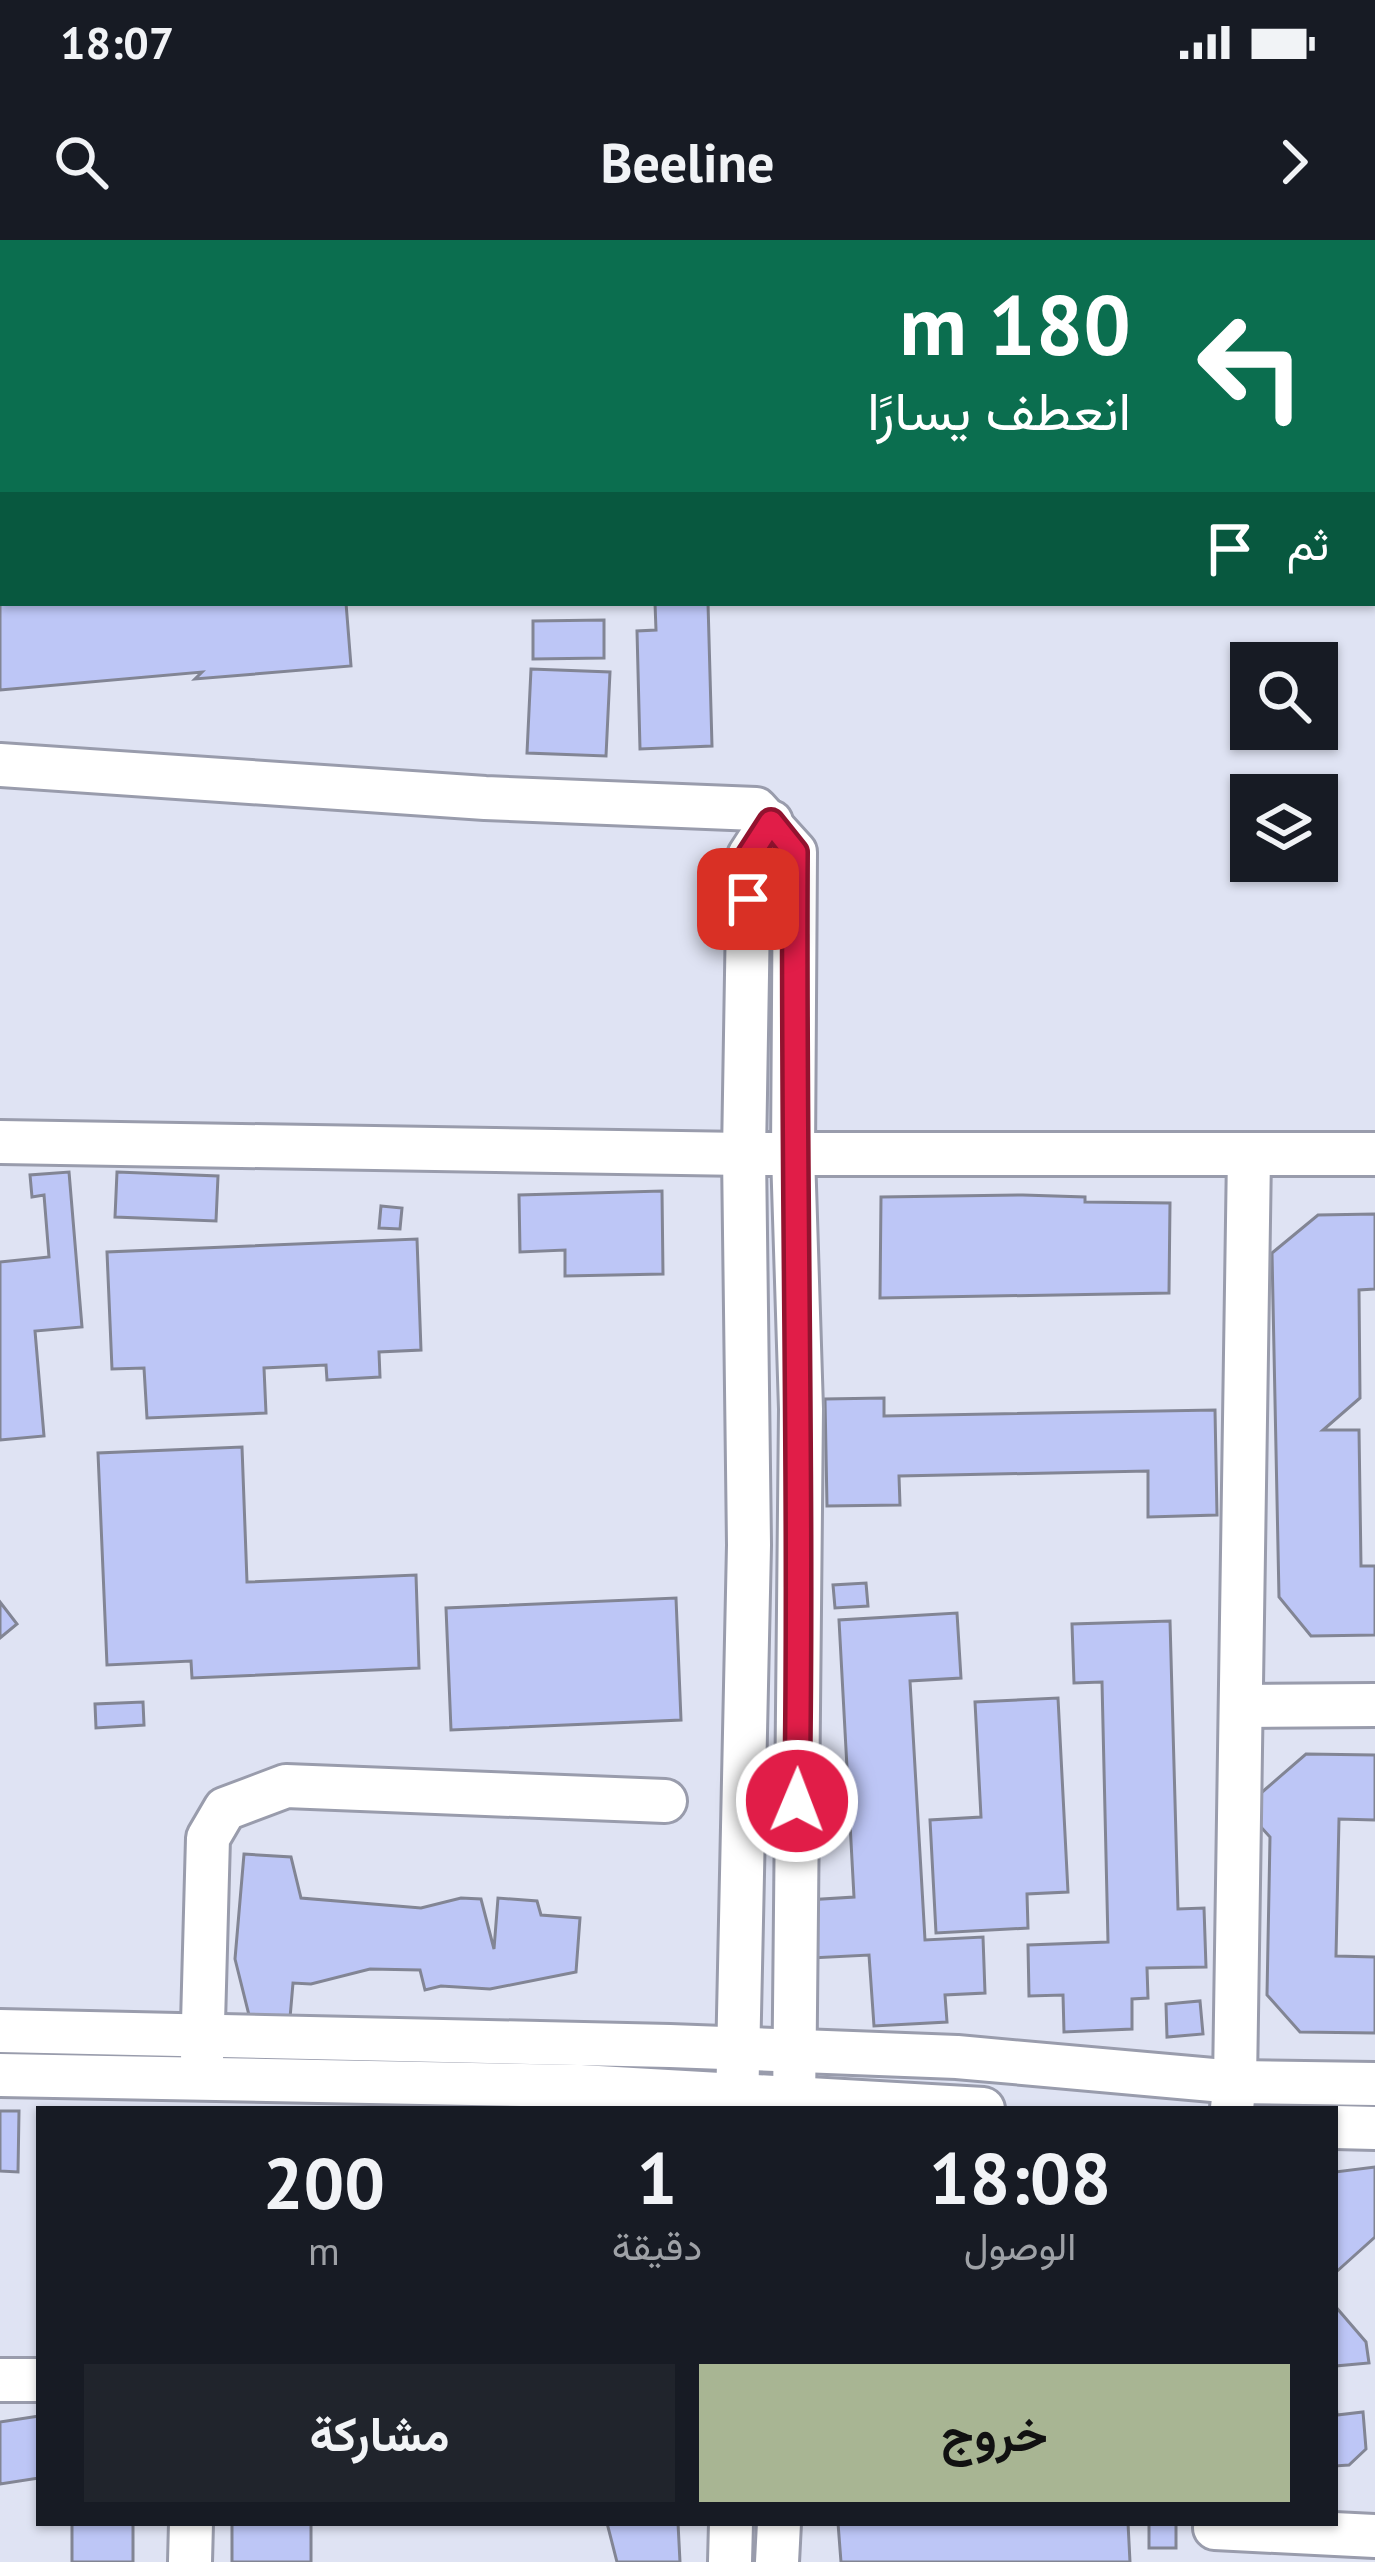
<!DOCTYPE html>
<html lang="ar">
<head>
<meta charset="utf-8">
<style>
	:root { --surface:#171b24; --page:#20242c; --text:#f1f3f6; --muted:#9ea1a6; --accent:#a8b593 }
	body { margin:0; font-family:"PT Sans",Vazirmatn,sans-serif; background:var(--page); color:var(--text); direction:rtl; height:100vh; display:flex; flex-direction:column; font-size:45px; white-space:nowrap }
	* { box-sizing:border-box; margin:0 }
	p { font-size:39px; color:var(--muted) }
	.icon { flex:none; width:66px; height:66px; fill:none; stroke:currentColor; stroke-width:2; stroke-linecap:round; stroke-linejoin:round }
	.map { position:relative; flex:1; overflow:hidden; direction:ltr }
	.drawer { position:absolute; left:36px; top:1866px; width:1302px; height:420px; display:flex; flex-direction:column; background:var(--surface); border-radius:0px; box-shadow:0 3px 9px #0004; direction:rtl }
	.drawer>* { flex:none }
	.guide { position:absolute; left:0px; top:0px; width:1377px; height:366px; box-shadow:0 3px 9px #0004; direction:rtl; background:#0b6e4f; color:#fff; overflow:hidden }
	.fabs { position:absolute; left:1230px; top:402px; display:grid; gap:24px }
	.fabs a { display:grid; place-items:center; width:108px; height:108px; border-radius:0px; background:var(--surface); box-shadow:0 3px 9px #0004; font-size:60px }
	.pin { position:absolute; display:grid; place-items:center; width:102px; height:102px; color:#fff; margin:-51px; border-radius:24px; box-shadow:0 6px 18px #0006 }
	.me { position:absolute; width:132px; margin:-66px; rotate:1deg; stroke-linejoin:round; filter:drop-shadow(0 0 9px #0008) }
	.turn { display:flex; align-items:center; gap:42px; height:252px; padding:0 48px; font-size:54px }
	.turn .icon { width:156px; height:156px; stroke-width:2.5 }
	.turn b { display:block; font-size:84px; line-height:102px }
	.then { display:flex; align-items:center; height:114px; padding:0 48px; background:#0003; gap:24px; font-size:45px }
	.eta { display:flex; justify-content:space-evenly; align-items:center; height:204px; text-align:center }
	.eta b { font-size:72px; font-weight:700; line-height:84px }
	.cta { display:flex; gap:24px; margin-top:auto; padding:24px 48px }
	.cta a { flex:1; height:138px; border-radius:0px; background:var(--accent); color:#111; font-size:48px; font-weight:700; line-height:138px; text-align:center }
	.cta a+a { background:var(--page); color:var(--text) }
	.status { display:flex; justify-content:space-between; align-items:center; height:84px; padding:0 60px; background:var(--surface); direction:ltr }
	.status svg { height:33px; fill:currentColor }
	header { display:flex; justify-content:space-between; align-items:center; height:156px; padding:0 48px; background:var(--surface); font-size:54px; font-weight:700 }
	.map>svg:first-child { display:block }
	.building { fill:#bdc6f6; stroke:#828594; stroke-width:3 }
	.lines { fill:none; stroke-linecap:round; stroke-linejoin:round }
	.minor-casing { stroke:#999cac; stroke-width:48 }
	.minor { stroke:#fff; stroke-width:42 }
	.route-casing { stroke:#92132f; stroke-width:30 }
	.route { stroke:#e11d48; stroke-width:21 }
</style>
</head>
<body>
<div class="status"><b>18:07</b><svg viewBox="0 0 49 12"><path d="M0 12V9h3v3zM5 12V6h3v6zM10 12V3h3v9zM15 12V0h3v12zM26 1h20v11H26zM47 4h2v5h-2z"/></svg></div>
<header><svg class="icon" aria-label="forward" viewBox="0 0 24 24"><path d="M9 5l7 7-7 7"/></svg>Beeline<svg class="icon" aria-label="search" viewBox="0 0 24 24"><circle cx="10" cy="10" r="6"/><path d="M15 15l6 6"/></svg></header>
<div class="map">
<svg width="1375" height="2322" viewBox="0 0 1375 2322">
	<rect width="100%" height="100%" fill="#dfe3f3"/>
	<!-- building -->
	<g class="building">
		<polygon points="0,78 3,363 346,363 351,426 195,439 202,432 0,450"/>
		<polygon points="655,363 708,363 712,506 640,509 637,391 656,390"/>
		<polygon points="604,380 604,418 533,419 533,381"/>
		<polygon points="531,429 610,432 606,516 527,513"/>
		<polygon points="69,932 82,1087 35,1091 44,1196 0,1200 0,1022 49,1017 44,955 32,957 30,935"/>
		<polygon points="117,932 218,936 216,981 115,977"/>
		<polygon points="662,951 663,1034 565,1036 565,1010 520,1012 519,955"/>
		<polygon points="1023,955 1085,957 1085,962 1170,963 1169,1053 880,1058 881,957"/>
		<polygon points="381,966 402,968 400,989 379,988"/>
		<polygon points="1375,974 1375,1049 1359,1050 1360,1158 1323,1190 1359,1190 1361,1326 1375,1326 1375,1395 1311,1396 1279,1357 1272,1013 1318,975"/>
		<polygon points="417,999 421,1110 379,1112 380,1137 327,1140 326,1125 264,1128 266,1173 147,1178 144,1128 112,1129 107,1012"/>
		<polygon points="884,1158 884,1176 1215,1170 1217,1275 1148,1277 1148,1231 899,1236 900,1265 827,1266 825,1159"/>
		<polygon points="242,1207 247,1342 416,1335 419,1428 192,1438 191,1421 107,1425 98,1213"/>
		<polygon points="866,1343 868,1366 835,1368 833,1345"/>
		<polygon points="676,1358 681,1480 451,1490 446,1368"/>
		<polygon points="0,1362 17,1384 0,1398"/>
		<polygon points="957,1373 961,1438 910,1441 925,1700 983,1697 985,1753 945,1755 947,1782 874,1786 869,1715 811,1718 807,1660 854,1657 839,1380"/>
		<polygon points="1170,1381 1178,1669 1204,1668 1206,1727 1147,1728 1148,1758 1132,1759 1132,1789 1064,1792 1063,1755 1029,1756 1028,1705 1108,1702 1102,1442 1074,1443 1072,1384"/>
		<polygon points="1058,1458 1068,1652 1027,1654 1028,1688 936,1693 930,1580 981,1577 975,1462"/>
		<polygon points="143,1462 144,1485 96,1488 95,1464"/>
		<polygon points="1306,1514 1375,1515 1375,1580 1339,1579 1336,1716 1375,1717 1375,1793 1300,1792 1267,1755 1270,1597 1260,1586 1261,1553"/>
		<polygon points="244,1614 291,1617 301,1658 421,1668 461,1658 481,1659 494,1709 498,1658 537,1661 541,1675 580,1678 576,1732 490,1749 441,1746 425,1750 420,1730 370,1729 311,1744 293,1743 290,1778 249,1775 235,1719"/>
		<polygon points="1200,1761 1203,1794 1167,1797 1166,1764"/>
		<polygon points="0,1871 19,1871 18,1932 0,1931"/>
		<polygon points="1375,1927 1375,1997 1335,2033 1335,1932"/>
		<polygon points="1335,2066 1366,2102 1369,2123 1335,2126"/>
		<polygon points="1335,2154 1337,2175 1363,2172 1366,2209 1349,2225 1335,2226"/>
		<polygon points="39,2176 39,2238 0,2244 0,2182"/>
		<rect x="72" y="2283" width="61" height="39"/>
		<rect x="232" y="2283" width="79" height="39"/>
		<polygon points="607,2283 678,2283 680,2322 617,2322"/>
		<polygon points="838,2283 1128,2283 1130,2322 841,2322"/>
		<rect x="1149" y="2283" width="27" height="25"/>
	</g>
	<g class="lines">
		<defs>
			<g id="minor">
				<polyline points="0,525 485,558 756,569 795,612 793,914 801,1169 794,1869"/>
				<polyline points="0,902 744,914 1375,914"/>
				<polyline points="1241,1466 1375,1465"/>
				<polyline points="0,1791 670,1806 957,1817 1235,1842 1375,1844"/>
				<polyline points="202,1820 208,1598 225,1569 286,1546 665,1561"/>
				<polyline points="0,1835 580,1846 983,1869"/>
				<polyline points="1232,1868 1235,1842 1249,915"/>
				<polyline points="737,1869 749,1305 744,914 749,616 771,582"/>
				<polyline points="1335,1887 1375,1888"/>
				<polyline points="0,2140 39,2140"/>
				<polyline points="1215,2288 1375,2296"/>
				<polyline points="190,2322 191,2283"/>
				<polyline points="730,2322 731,2283"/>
				<polyline points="777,2322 779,2283"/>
			</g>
		</defs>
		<!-- minor casing -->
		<use href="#minor" class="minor-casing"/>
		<!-- minor -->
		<use href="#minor" class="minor"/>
	</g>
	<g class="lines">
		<defs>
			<path id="route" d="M748,659L749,616L771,582L795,612C793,928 802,1244 797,1561"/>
		</defs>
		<!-- route casing -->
		<use href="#route" class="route-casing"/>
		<!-- route -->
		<use href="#route" class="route"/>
	</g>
</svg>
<div class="fabs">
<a><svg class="icon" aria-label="search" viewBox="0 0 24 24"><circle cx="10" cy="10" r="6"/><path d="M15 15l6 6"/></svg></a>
<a><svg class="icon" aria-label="layers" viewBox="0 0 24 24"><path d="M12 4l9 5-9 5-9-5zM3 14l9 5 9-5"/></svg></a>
</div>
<div class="pin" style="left:748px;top:659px;background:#d93025"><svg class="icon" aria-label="arrive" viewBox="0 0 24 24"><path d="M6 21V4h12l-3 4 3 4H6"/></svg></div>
<svg class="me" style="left:797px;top:1561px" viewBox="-20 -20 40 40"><circle r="17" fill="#e11d48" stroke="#fff" stroke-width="3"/><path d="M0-11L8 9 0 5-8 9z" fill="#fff"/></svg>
<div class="guide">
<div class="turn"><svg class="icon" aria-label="left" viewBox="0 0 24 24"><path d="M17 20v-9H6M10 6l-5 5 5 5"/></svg><div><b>180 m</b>انعطف يسارًا</div></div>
<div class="then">ثم<svg class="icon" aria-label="arrive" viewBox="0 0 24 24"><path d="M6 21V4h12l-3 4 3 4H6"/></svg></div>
</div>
<section class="drawer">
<div class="eta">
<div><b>18:08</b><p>الوصول</p></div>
<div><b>1</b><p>دقيقة</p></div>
<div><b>200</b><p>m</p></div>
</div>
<div class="cta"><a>خروج</a><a>مشاركة</a></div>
</section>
</div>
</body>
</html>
